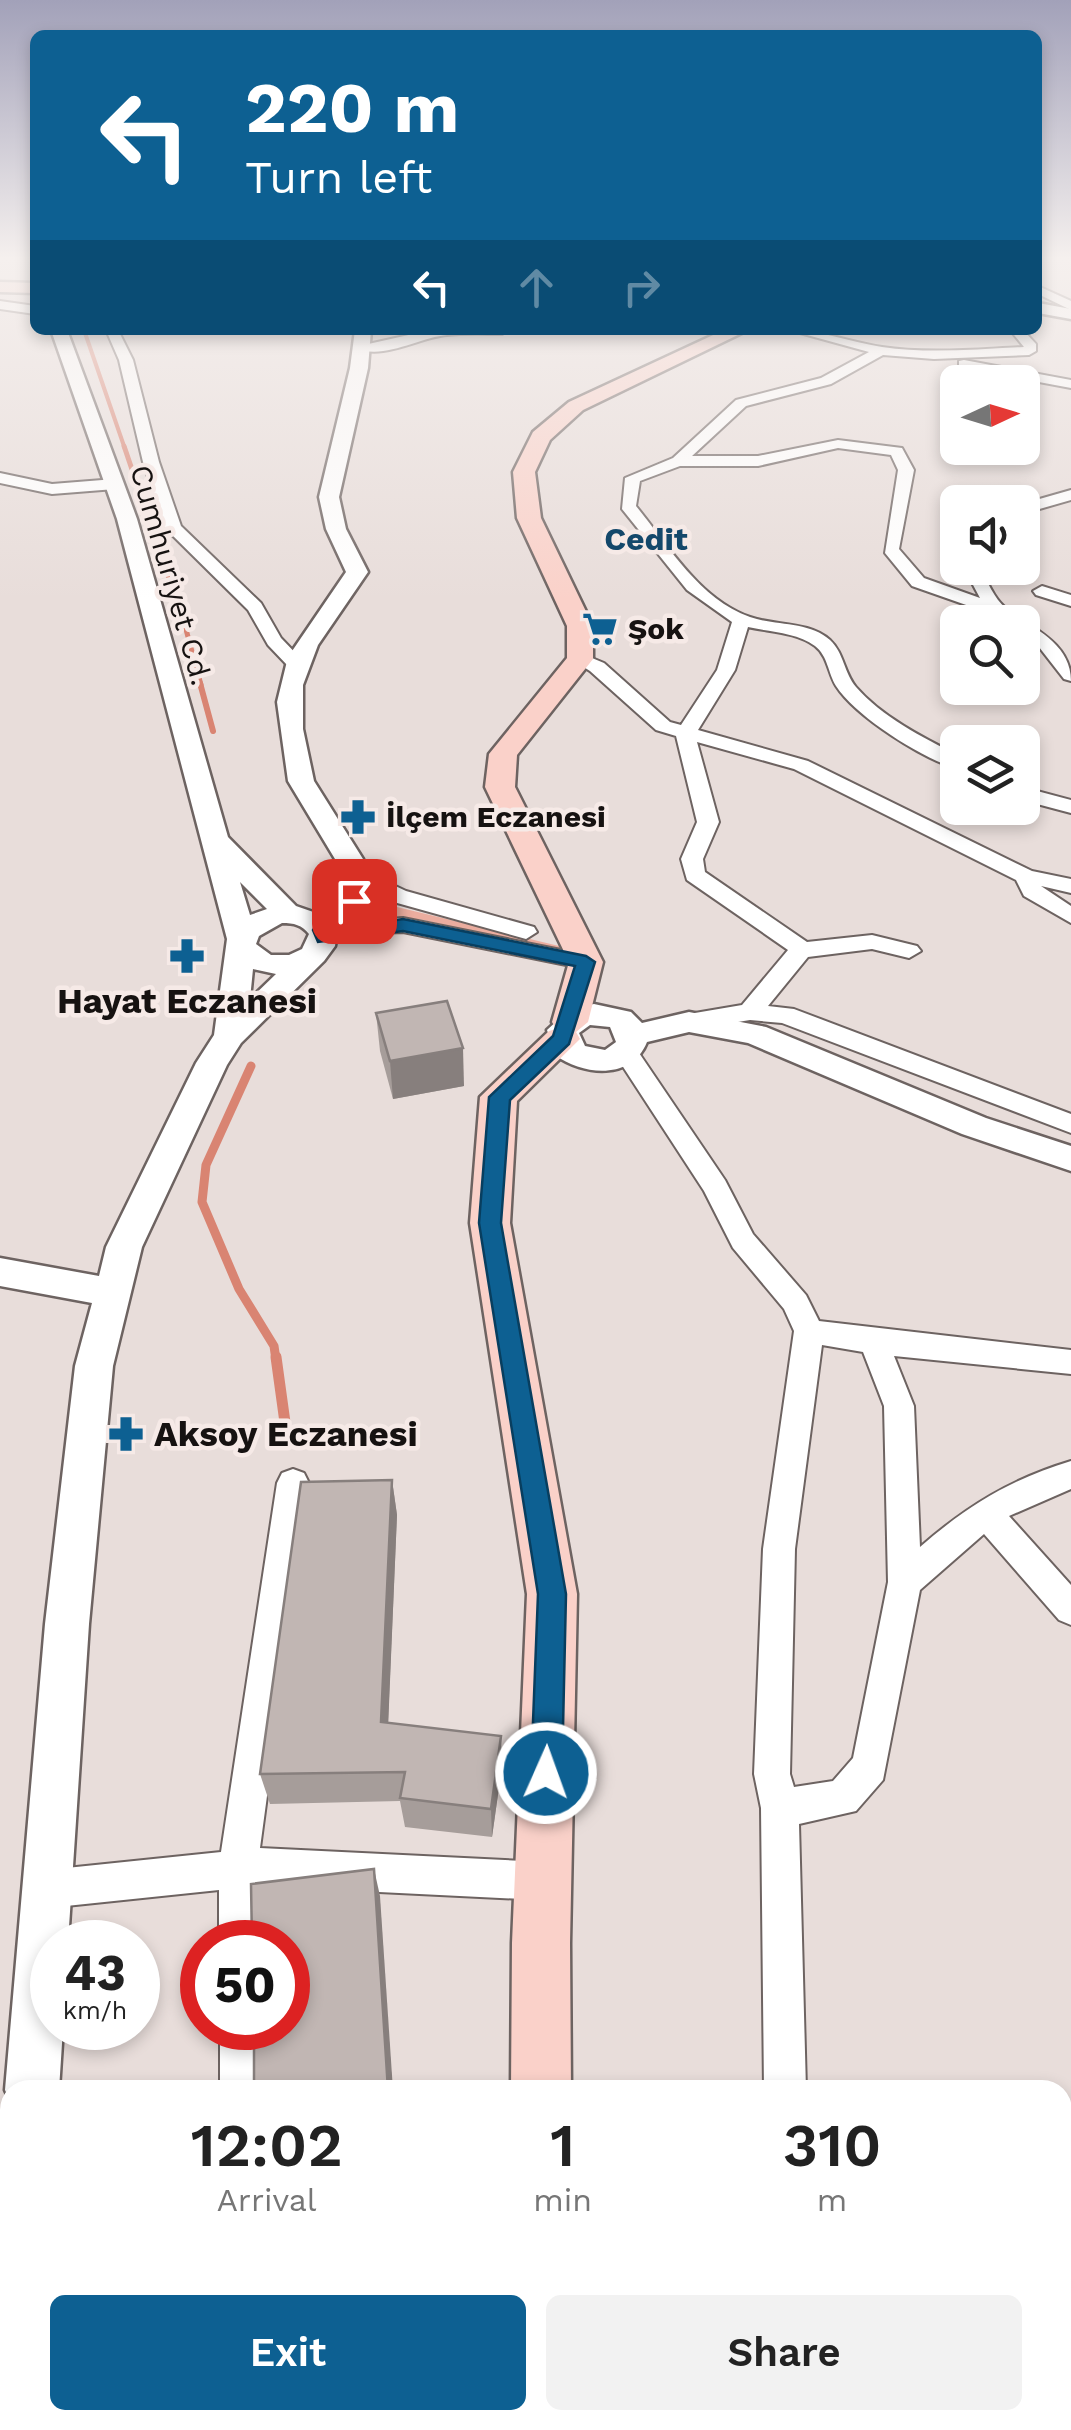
<!DOCTYPE html>
<html lang="en">
<head>
<meta charset="utf-8">
<style>
	:root { --surface:#fff; --page:#f2f2f2; --text:#222; --muted:#767676; --accent:#0d6092 }
	body { margin:0; font-family:"Work Sans",sans-serif; background:var(--page); color:var(--text); height:100vh; display:flex; flex-direction:column; font-size:38px; white-space:nowrap }
	* { box-sizing:border-box; margin:0 }
	p { font-size:32px; color:var(--muted) }
	.icon { flex:none; width:55px; height:55px; fill:none; stroke:currentColor; stroke-width:2; stroke-linecap:round; stroke-linejoin:round }
	.map { position:relative; flex:1; overflow:hidden }
	.panel { position:absolute; left:0px; top:2080px; width:1072px; height:350px; display:flex; flex-direction:column; background:var(--surface); border-radius:30px 30px 0 0; box-shadow:0 5px 15px #0003 }
	.panel>* { flex:none }
	.top-card { position:absolute; left:30px; top:30px; width:1012px; height:305px; border-radius:15px; box-shadow:0 5px 15px #0003; background:#0d6092; color:#fff; overflow:hidden }
	.needle { width:65px; rotate:86deg }
	.fabs { position:absolute; left:940px; top:365px; display:grid; gap:20px }
	.fabs a { display:grid; place-items:center; width:100px; height:100px; border-radius:15px; background:var(--surface); box-shadow:0 5px 15px #0003; font-size:50px }
	.speed { position:absolute; left:30px; top:1920px; display:flex; gap:20px; font-size:50px; font-weight:700; text-align:center }
	.speed>* { display:grid; place-content:center; width:130px; height:130px; border-radius:50%; background:var(--surface); box-shadow:0 5px 15px #0003; line-height:1 }
	.speed small { font-size:25px; font-weight:400 }
	.speed .limit { border:15px solid #d22; background:#fff; color:#111 }
	.pin { position:absolute; display:grid; place-items:center; width:85px; height:85px; color:#fff; margin:-42px; border-radius:20px; box-shadow:0 5px 15px #0006 }
	.me { position:absolute; width:110px; margin:-55px; rotate:2deg; stroke-linejoin:round; filter:drop-shadow(0 0 8px #0008) }
	.turn { display:flex; align-items:center; gap:35px; height:210px; padding:0 50px; font-size:45px }
	.turn .icon { width:130px; height:130px; stroke-width:2.5 }
	.turn b { display:block; font-size:70px; line-height:85px }
	.lanes { display:flex; align-items:center; height:95px; padding:0 50px; background:#0003; justify-content:center; gap:50px; direction:ltr }
	.lanes .off { opacity:.35 }
	.eta { display:flex; justify-content:space-evenly; align-items:center; height:170px; text-align:center }
	.eta b { font-size:60px; font-weight:600; line-height:70px }
	.action { display:flex; gap:20px; margin-top:auto; padding:20px 50px }
	.action a { flex:1; height:115px; border-radius:15px; background:var(--accent); color:#fff; font-size:40px; font-weight:600; line-height:115px; text-align:center }
	.action a+a { background:var(--page); color:var(--text) }
	.map>svg:first-child { display:block }
	.green { fill:#ebad9f }
	.lines { fill:none; stroke-linecap:round; stroke-linejoin:round }
	.stream-far4 { stroke:#d98472; stroke-width:4 }
	.stream-far3 { stroke:#d98472; stroke-width:5 }
	.stream-far2 { stroke:#d98472; stroke-width:6 }
	.stream-far1 { stroke:#d98472; stroke-width:9 }
	.stream { stroke:#d98472; stroke-width:11 }
	.minor-casing { stroke:#6d6361; stroke-width:4 }
	.tertiary-casing { stroke:#6d6361; stroke-width:5 }
	.secondary-casing { stroke:#6d6361; stroke-width:5 }
	.minor { fill:#fff; fill-rule:evenodd }
	.tertiary { fill:#fff; fill-rule:evenodd }
	.secondary { fill:#fad1c9; fill-rule:evenodd }
	.wall { fill:#a69d9a }
	.shaded-wall { fill:#877f7d }
	.building { fill:#c1b6b3; stroke:#877f7d; stroke-width:2.5 }
	.route { fill:#0d6092; stroke:#083e5f; stroke-width:2.5 }
	.labels { text-anchor:middle; stroke-width:9; stroke-linejoin:round; paint-order:stroke }
	.far-street-label { font-size:30px; fill:#161211; stroke:#f6eae7 }
	.far-poi-label { font-size:30px; font-weight:bold; fill:#161211; stroke:#f6eae7; text-anchor:start }
	.far-neighbourhood-label { font-size:32px; font-weight:bold; fill:#14486b; stroke:#f6eae7 }
	.poi-label { font-size:35px; font-weight:bold; fill:#161211; stroke:#f6eae7 }
</style>
</head>
<body>
<div class="map">
<svg width="1071" height="2430" viewBox="0 0 1071 2430">
	<rect width="100%" height="100%" fill="#e8ddda"/>
	<!-- green -->
	<polygon class="green" points="372,901 559,946 559,950 423,920 365,912"/>
	<g class="lines">
		<!-- stream-far4 -->
		<polyline class="stream-far4" points="84,330 125,449"/>
		<!-- stream-far3 -->
		<polyline class="stream-far3" points="124,446 184,622 201,685"/>
		<!-- stream-far2 -->
		<polyline class="stream-far2" points="200,683 213,731"/>
		<!-- stream-far1 -->
		<polyline class="stream-far1" points="251,1066 206,1165 202,1202 239,1289 274,1346 276,1360"/>
		<!-- stream -->
		<polyline class="stream" points="276,1357 287,1437"/>
		<defs>
			<g id="minor">
				<polygon points="1038,286 1071,301 1071,310 1038,294"/>
				<polygon points="0,301 35,306 35,314 0,309"/>
				<polygon points="106,330 118,330 133,360 159,462 181,526 261,603 281,638 304,662 302,666 288,666 268,645 248,610 165,528 143,462 119,360"/>
				<path d="M431,330H508L502,334C484,334 465,333 447,335C420,337 380,362 355,347Z"/>
				<path d="M789,330C821,330 850,342 882,347C929,354 977,349 1024,347L1010,330H1023L1036,344V351L1029,355L934,359L883,355L831,384L746,406L692,456H758L838,440L902,448L914,470L899,549L924,578L980,598L964,568H980C987,580 994,599 1006,608C1031,628 1071,642 1071,681L1064,679L1039,647L1022,636V622H1004L989,613L912,586L885,553L898,470L891,455L838,448L758,466H680L640,481L636,506C668,545 699,599 750,617C775,626 809,621 830,640C844,653 844,673 856,687C881,716 923,738 958,755V769C923,759 856,717 836,686C828,673 828,656 815,646C796,632 769,632 748,627L735,670L698,730L808,761L1032,871L1071,879V893L1041,886L1071,906V923L1024,896L1016,880L794,769L697,742L719,822L703,859L705,872L807,942L872,935L917,946L921,951L909,958L872,949L808,957L768,1006L794,1009L1071,1114V1133L782,1023L750,1020L689,1030L677,1022L689,1014L742,1005L788,950L687,880L681,859L697,822L676,736L656,730L590,671L571,659L580,653L604,663L670,722L681,725L717,670L732,622L687,590L622,509L625,478L673,458L736,400L821,378L869,352Z"/>
				<polygon points="964,360 1071,380 1071,388 959,367 959,361"/>
				<polygon points="0,473 52,484 115,479 123,484 115,489 52,494 0,483"/>
				<polygon points="1071,490 1071,500 1022,514 1022,504"/>
				<polygon points="1042,586 1071,595 1071,606 1036,595 1033,591"/>
				<polygon points="1022,787 1071,800 1071,813 1022,800"/>
				<polygon points="355,867 406,891 534,927 537,932 526,939 390,901 347,879 344,874"/>
				<path d="M403,918L586,955L598,962L586,969L403,932L378,933L324,945L313,938C328,923 380,919 403,918Z"/>
				<path d="M626,1045L635,1047L725,1180L753,1234L806,1295L819,1321L1071,1350V1374L894,1356L914,1406L920,1547C967,1506 1011,1479 1071,1461V1489L1009,1516L1071,1585V1625L1059,1620L984,1534L920,1590L883,1780L856,1811L799,1824L806,2090H764L761,1808L754,1774L763,1549L794,1331L784,1309L733,1248L704,1191L614,1053ZM822,1345L863,1352L884,1406L888,1582L853,1758L833,1781L794,1787L790,1774L795,1549Z"/>
				<polygon points="293,1469 304,1473 309,1483 260,1848 543,1862 557,1867 562,1881 557,1895 543,1900 258,1886 259,1942 219,1942 219,1890 47,1908 33,1903 28,1889 33,1875 47,1870 221,1852 277,1483 282,1473"/>
				<polygon points="220,2028 260,2028 262,2090 220,2090"/>
				<polygon points="1071,2108 1071,2159 1062,2162 1062,2111"/>
				<rect x="221" y="2420" width="48" height="10"/>
				<polygon points="773,2420 821,2420 822,2430 774,2430"/>
				<polygon points="898,2420 946,2420 942,2430 894,2430"/>
			</g>
			<g id="tertiary">
				<polygon points="1038,303 1071,309 1071,319 1038,313"/>
				<path d="M51,330H67L137,519L228,837L296,906L322,915L339,902L342,889L335,859L288,781L277,702L288,657L346,572L326,529L319,497L350,368L355,330H371L368,368L339,497L346,529L368,572L318,645L303,685V729L314,781L363,859L370,889L367,905L337,932L335,946L324,961L241,1043L227,1065L142,1247L113,1366L89,1624L68,1942H52V2028H63L59,2090H10V2101L5,2090L45,1624L75,1366L92,1303L0,1286V1258L99,1276L106,1247L196,1063L214,1035L227,939L117,519ZM240,882L267,909L250,915ZM282,923C294,923 302,925 309,934L302,949L289,955H271L256,944L259,936ZM253,969L276,974L250,999Z"/>
				<path d="M594,1004L631,1012L642,1023L689,1012L766,1027L986,1118L1071,1146V1171L962,1134L748,1043L689,1032L647,1042C632,1080 584,1076 555,1055L547,1030L570,1009ZM590,1025L610,1027L616,1042L605,1050L585,1046L579,1033Z"/>
				<polygon points="10,2342 10,2420 35,2420 34,2430 0,2430 0,2347"/>
			</g>
			<g id="secondary">
				<polygon points="0,282 35,283 35,293 0,292"/>
				<polygon points="724,330 748,330 583,410 550,440 535,472 541,518 593,626 593,659 517,755 515,787 603,962 588,1022 576,1032 580,1039 517,1101 510,1223 577,1594 570,1943 571,2090 511,2090 512,1943 527,1594 470,1223 480,1097 549,1031 556,1029 552,1022 569,962 485,787 489,754 567,658 567,626 517,518 513,472 533,432 569,402"/>
				<polygon points="508,2420 576,2420 577,2430 507,2430"/>
			</g>
		</defs>
		<!-- minor casing -->
		<use href="#minor" class="minor-casing"/>
		<!-- tertiary casing -->
		<use href="#tertiary" class="tertiary-casing"/>
		<!-- secondary casing -->
		<use href="#secondary" class="secondary-casing"/>
		<!-- minor -->
		<use href="#minor" class="minor"/>
		<!-- tertiary -->
		<use href="#tertiary" class="tertiary"/>
		<!-- secondary -->
		<use href="#secondary" class="secondary"/>
	</g>
	<!-- wall -->
	<g class="wall">
		<polygon points="376,1013 464,1086 393,1099 380,1051"/>
		<polygon points="392,1480 397,1515 388,1723 502,1766 492,1837 405,1827 400,1801 270,1804 260,1774"/>
	</g>
	<!-- shaded-wall -->
	<g class="shaded-wall">
		<polygon points="463,1048 464,1086 393,1099 390,1061"/>
		<polygon points="392,1480 397,1515 387,1752 381,1722"/>
		<polygon points="501,1736 502,1766 492,1837 491,1809"/>
		<polygon points="374,1869 380,1896 393,2090 388,2090"/>
	</g>
	<!-- building -->
	<g class="building">
		<polygon points="447,1001 463,1048 390,1061 376,1013"/>
		<polygon points="392,1480 381,1722 501,1736 491,1809 400,1798 405,1772 260,1774 301,1482"/>
		<polygon points="374,1869 388,2090 254,2090 254,2028 288,2028 288,1942 252,1942 251,1884"/>
	</g>
	<!-- sky -->
	<linearGradient id="sky" x2="0" y2="1"><stop stop-color="#a2a1b9"/><stop offset="0.43" stop-color="#f5f0ee"/><stop offset="1" stop-color="#f5f0ee" stop-opacity="0"/></linearGradient>
	<rect width="1071" height="600" fill="url(#sky)"/>
	<!-- route -->
	<polygon class="route" points="354,896 364,901 335,929 403,919 586,956 595,962 569,1044 510,1100 501,1223 566,1594 562,1773 557,1784 546,1788 536,1784 531,1773 538,1594 479,1223 489,1097 553,1036 575,966 403,931 318,942 313,930 316,925"/>
	<!-- icons -->
	<defs>
		<symbol id="supermarket-bare" viewBox="-9 -9 18 18"><path d="M-6-5.5h2.5l.6 2H6L4.5 2H-2.5L-4.4-4H-6ZM-1.5 3.2a1.3 1.3 0 1 0 .1 0ZM3 3.2a1.3 1.3 0 1 0 .1 0Z" fill="#0d6092" stroke="#f6eae7" stroke-width="2.5" paint-order="stroke"/></symbol>
		<symbol id="pharmacy-bare" viewBox="-9 -9 18 18"><path d="M-2-6h4v4h4v4h-4v4h-4v-4h-4v-4h4Z" fill="#0d6092" stroke="#f6eae7" stroke-width="2.5" paint-order="stroke"/></symbol>
	</defs>
	<g fill-rule="evenodd">
		<use href="#supermarket-bare" x="575" y="604" width="50" height="50"/>
		<use href="#pharmacy-bare" x="333" y="792" width="50" height="50"/>
		<use href="#pharmacy-bare" x="162" y="931" width="50" height="50"/>
		<use href="#pharmacy-bare" x="101" y="1409" width="50" height="50"/>
	</g>
	<g class="labels">
		<!-- far-street labels -->
		<g class="far-street-label">
			<text transform="translate(171 575) rotate(74)" y="10">Cumhuriyet Cd.</text>
		</g>
		<!-- far-poi labels -->
		<g class="far-poi-label">
			<text x="628" y="639">Şok</text>
			<text x="386" y="827">İlçem Eczanesi</text>
		</g>
		<!-- far-neighbourhood labels -->
		<g class="far-neighbourhood-label">
			<text x="646" y="550">Cedit</text>
		</g>
		<!-- poi labels -->
		<g class="poi-label">
			<text x="187" y="1013">Hayat Eczanesi</text>
			<text x="154" y="1446" text-anchor="start">Aksoy Eczanesi</text>
		</g>
	</g>
</svg>
<div class="fabs">
<a><svg class="needle" viewBox="-14 -14 28 28"><path d="M0-13l5 13h-10z" fill="#e53935"/><path d="M0 13l5-13h-10z" fill="#767676"/></svg></a>
<a><svg class="icon" aria-label="sound" viewBox="0 0 24 24"><path d="M4 9h4l5-4v14l-5-4H4zM17 9q2 3 0 6"/></svg></a>
<a><svg class="icon" aria-label="search" viewBox="0 0 24 24"><circle cx="10" cy="10" r="6"/><path d="M15 15l6 6"/></svg></a>
<a><svg class="icon" aria-label="layers" viewBox="0 0 24 24"><path d="M12 4l9 5-9 5-9-5zM3 14l9 5 9-5"/></svg></a>
</div>
<div class="speed"><div>43<small>km/h</small></div><div class="limit">50</div></div>
<div class="pin" style="left:354px;top:901px;background:#d93025"><svg class="icon" aria-label="arrive" viewBox="0 0 24 24"><path d="M6 21V4h12l-3 4 3 4H6"/></svg></div>
<svg class="me" style="left:546px;top:1773px" viewBox="-20 -20 40 40"><circle r="17" fill="#0d6092" stroke="#fff" stroke-width="3"/><path d="M0-11L8 9 0 5-8 9z" fill="#fff"/></svg>
<div class="top-card">
<div class="turn"><svg class="icon" aria-label="left" viewBox="0 0 24 24"><path d="M17 20v-9H6M10 6l-5 5 5 5"/></svg><div><b>220 m</b>Turn left</div></div>
<div class="lanes"><svg class="icon" aria-label="left" viewBox="0 0 24 24"><path d="M17 20v-9H6M10 6l-5 5 5 5"/></svg><svg class="icon off" aria-label="ahead" viewBox="0 0 24 24"><path d="M12 20V5M6 11l6-6 6 6"/></svg><svg class="icon off" aria-label="right" viewBox="0 0 24 24"><path d="M7 20v-9h11M14 6l5 5-5 5"/></svg></div>
</div>
<section class="panel">
<div class="eta">
<div><b>12:02</b><p>Arrival</p></div>
<div><b>1</b><p>min</p></div>
<div><b>310</b><p>m</p></div>
</div>
<div class="action"><a>Exit</a><a>Share</a></div>
</section>
</div>
</body>
</html>
